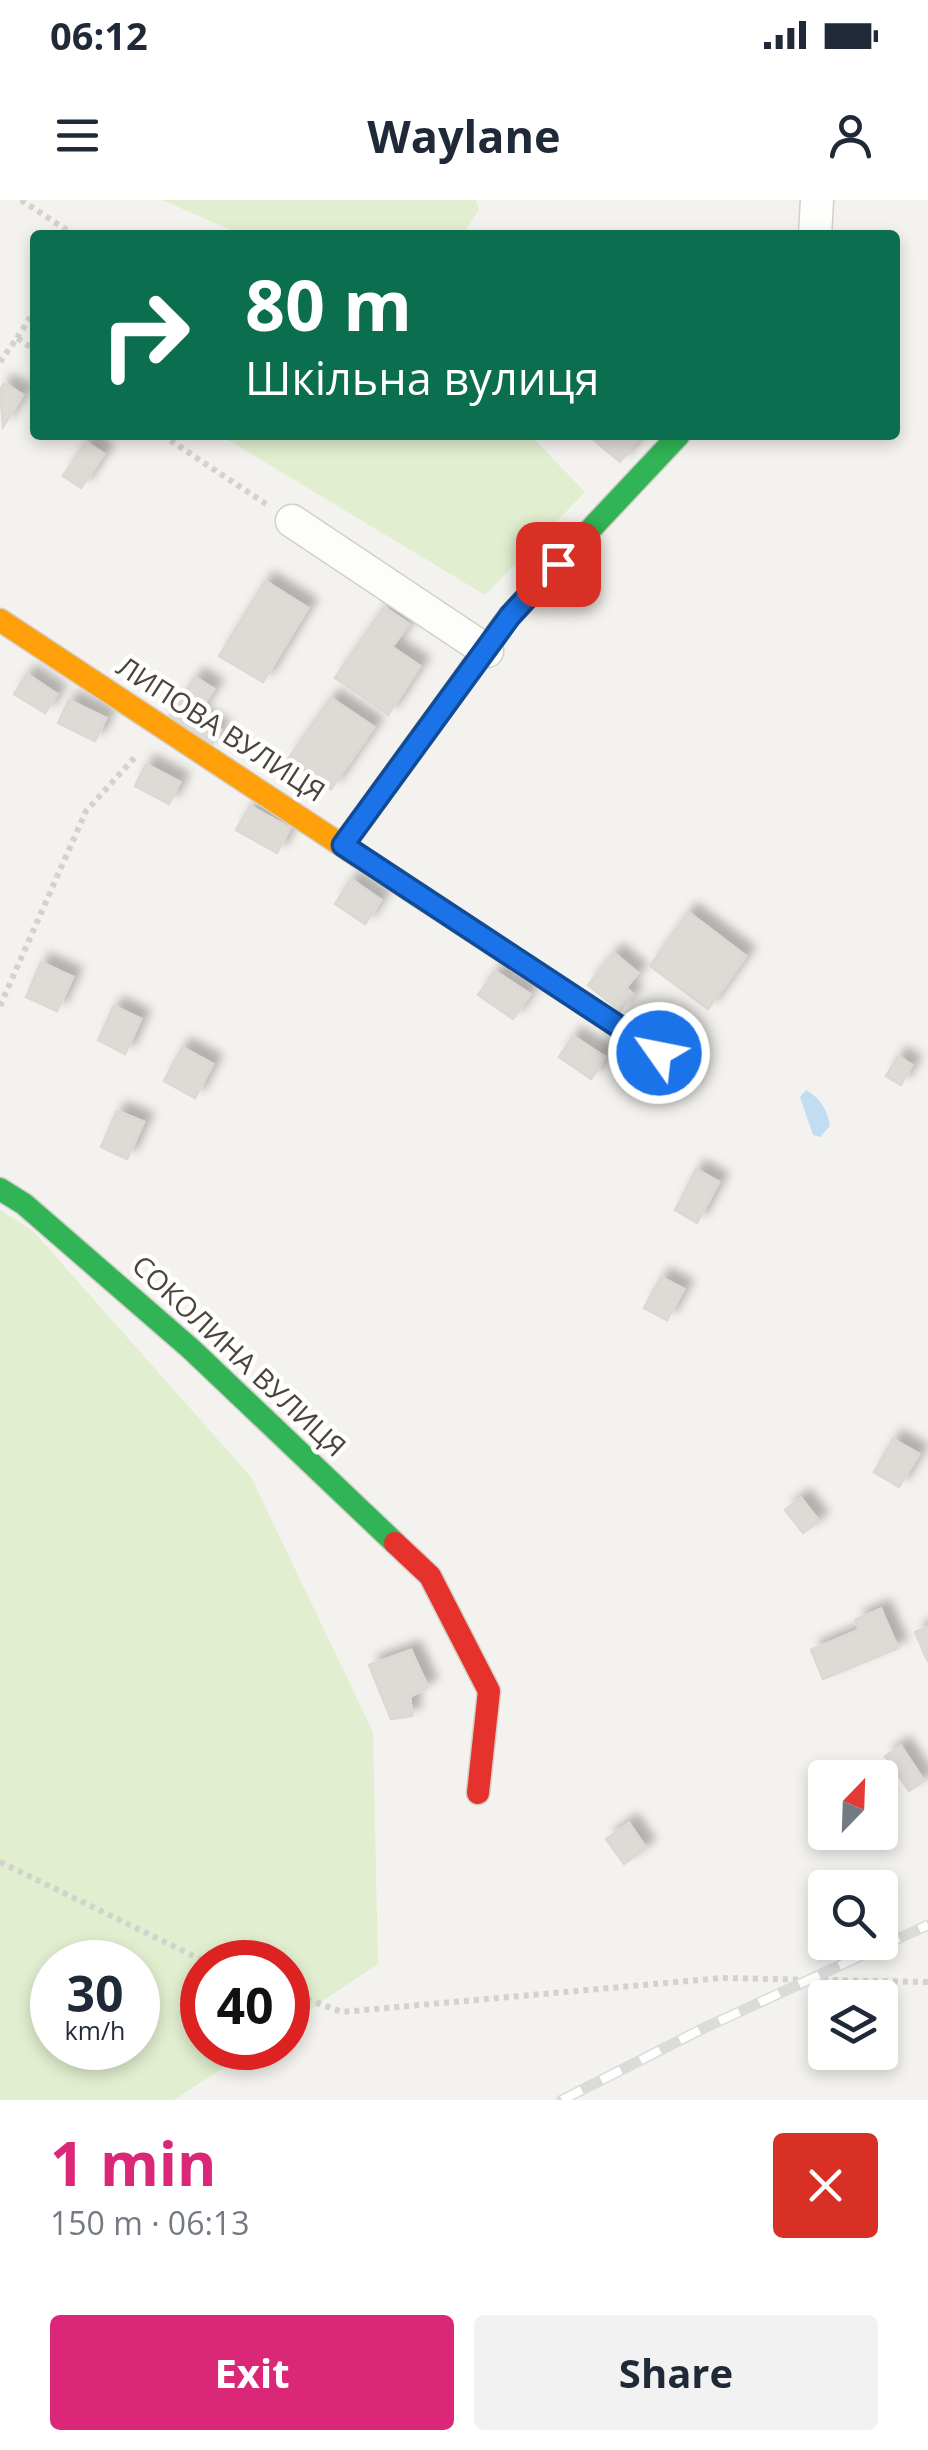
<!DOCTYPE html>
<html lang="en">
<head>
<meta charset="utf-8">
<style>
	:root { --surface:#fff; --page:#f2f2f3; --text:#1f2937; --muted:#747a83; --accent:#db2777 }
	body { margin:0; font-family:"Open Sans",sans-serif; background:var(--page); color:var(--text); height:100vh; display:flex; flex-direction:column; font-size:38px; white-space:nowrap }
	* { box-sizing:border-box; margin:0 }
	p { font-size:32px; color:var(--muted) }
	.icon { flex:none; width:55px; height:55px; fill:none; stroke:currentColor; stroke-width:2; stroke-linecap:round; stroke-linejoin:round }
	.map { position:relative; height:1900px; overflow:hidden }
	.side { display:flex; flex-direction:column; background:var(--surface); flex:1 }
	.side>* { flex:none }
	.hud { position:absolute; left:30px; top:30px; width:870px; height:210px; border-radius:10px; box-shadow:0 5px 15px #0003; background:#0b6e4f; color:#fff; overflow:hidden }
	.needle { width:65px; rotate:23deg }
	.fabs { position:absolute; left:808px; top:1560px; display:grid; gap:20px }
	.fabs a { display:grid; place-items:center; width:90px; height:90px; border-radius:10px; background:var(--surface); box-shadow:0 5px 15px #0003; font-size:50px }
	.speed { position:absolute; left:30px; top:1740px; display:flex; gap:20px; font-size:50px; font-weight:700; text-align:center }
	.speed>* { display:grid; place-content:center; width:130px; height:130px; border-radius:50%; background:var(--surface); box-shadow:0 5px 15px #0003; line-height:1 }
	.speed small { font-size:25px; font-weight:400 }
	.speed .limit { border:15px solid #d22; background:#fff; color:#111 }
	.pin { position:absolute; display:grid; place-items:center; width:85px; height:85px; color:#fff; margin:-42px; border-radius:20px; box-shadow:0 5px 15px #0006 }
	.me { position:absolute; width:110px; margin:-55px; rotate:303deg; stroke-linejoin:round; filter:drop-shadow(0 0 8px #0008) }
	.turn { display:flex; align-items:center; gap:35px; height:210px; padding:0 50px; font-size:45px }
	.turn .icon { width:130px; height:130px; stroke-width:2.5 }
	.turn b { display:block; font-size:70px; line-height:85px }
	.round { display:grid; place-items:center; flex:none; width:105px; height:105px; border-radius:10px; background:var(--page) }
	.head { display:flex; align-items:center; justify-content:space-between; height:170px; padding:0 50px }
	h1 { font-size:60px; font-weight:700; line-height:75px; color:var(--accent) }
	.primary-button { display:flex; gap:20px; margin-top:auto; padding:20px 50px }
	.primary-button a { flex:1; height:115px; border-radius:10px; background:var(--accent); color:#fff; font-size:40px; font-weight:700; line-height:115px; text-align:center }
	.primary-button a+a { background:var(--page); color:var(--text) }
	.status { display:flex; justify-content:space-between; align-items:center; height:70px; padding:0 50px; background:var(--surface); direction:ltr }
	.status svg { height:28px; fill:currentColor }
	header { display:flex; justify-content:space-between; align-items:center; height:130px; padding:0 50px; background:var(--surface); font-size:45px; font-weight:700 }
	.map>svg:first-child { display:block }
	.green { fill:#e1eecf; fill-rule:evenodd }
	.water { fill:#c0ddf1 }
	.building { fill:#dedbd6; stroke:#dcd9d4; stroke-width:2.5; filter:url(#shadow) }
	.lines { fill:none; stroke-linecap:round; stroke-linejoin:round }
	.street-casing { stroke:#d2d0cb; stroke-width:35 }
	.fast-casing { stroke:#d3cfc5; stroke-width:25 }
	.slow-casing { stroke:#d3cfc5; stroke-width:25 }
	.jam-casing { stroke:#d3cfc5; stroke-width:25 }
	.path { stroke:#d3d2cc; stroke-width:6; stroke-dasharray:5 5; stroke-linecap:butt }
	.street { stroke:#fdfdfc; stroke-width:32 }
	.fast { stroke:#30b455; stroke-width:22 }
	.slow { stroke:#ff9f0a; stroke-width:22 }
	.jam { stroke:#e5322d; stroke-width:22 }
	.rail-casing { stroke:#dbdbda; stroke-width:11 }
	.rail { stroke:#fff; stroke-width:8; stroke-dasharray:22; stroke-linecap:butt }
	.route-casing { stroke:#114b97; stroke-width:25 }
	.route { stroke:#1a73e8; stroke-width:18 }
	.labels { text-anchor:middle; stroke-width:9; stroke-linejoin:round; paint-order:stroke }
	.street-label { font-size:28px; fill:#4b4439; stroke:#fff }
</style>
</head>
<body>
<div class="status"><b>06:12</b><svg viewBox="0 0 49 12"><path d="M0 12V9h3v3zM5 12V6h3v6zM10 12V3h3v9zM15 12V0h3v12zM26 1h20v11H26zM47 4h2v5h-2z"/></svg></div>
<header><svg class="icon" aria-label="menu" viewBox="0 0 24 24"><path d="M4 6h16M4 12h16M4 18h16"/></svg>Waylane<svg class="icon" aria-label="person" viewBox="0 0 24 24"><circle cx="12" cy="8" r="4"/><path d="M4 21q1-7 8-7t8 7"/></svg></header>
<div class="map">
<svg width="928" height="1900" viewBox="0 0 928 1900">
	<defs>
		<filter id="shadow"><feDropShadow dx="9" dy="-9" stdDeviation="5" flood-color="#0004"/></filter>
	</defs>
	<rect width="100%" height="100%" fill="#f4f2ee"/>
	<!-- green -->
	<g class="green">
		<polygon points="162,0 476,0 479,10 462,35 242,35"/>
		<polygon points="220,235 530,235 585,292 485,395"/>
		<path d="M0,1010L33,1031L251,1277L373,1532L378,1764L288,1824V1762H202V1848H253L174,1900H0ZM52,1762H138V1848H52Z"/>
	</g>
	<!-- water -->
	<path class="water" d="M806,890C821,899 827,909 830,926L820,937L813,935L800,897Z"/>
	<!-- building -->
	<g class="building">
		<polygon points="4,183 23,195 3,227 0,190"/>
		<polygon points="588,235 635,235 639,238 620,262"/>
		<polygon points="86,242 104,254 81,288 63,276"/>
		<polygon points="265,381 308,408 263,482 219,456"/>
		<polygon points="384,407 409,424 392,447 420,466 388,515 335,478"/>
		<polygon points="27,474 57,494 45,513 14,494"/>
		<polygon points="195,477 214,489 197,515 221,530 210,548 167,520"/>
		<polygon points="331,498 374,527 331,589 288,559"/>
		<polygon points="69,500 106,518 95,541 58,523"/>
		<polygon points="146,564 180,582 169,604 135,586"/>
		<polygon points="250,606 290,628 277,653 236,630"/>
		<polygon points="351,679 381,700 365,724 335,704"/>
		<polygon points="688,712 746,756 708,809 650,766"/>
		<polygon points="614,753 638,773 626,788 633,794 620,811 588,785"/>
		<polygon points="41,762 73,777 57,811 26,797"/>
		<polygon points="495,771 530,794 513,819 478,795"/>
		<polygon points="114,806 141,819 125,854 98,840"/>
		<polygon points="573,836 605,857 591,879 559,857"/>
		<polygon points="182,847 213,864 195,898 164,881"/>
		<polygon points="898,856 912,865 901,885 886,876"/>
		<polygon points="117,911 144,922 127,959 101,947"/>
		<polygon points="696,969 719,982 697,1023 675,1010"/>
		<polygon points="661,1077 684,1089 667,1120 644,1108"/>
		<polygon points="893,1239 919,1254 899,1287 874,1272"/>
		<polygon points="801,1298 819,1321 803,1333 785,1310"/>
		<polygon points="881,1409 898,1448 823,1479 811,1450 859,1430 855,1420"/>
		<polygon points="928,1427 928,1462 915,1432"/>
		<polygon points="411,1450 428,1487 410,1497 412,1516 391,1519 369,1465"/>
		<polygon points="901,1546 924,1581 909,1591 885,1556"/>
		<polygon points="629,1623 646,1648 624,1664 606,1639"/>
	</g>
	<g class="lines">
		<defs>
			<g id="street">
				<polyline points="815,35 817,0"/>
				<polyline points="292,321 487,451"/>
			</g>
			<g id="fast">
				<polyline points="343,645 509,416 679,235"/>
				<polyline points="0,989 24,1004 191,1149 395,1343"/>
			</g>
			<polyline id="slow" points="0,420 349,650"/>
			<g id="jam">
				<polyline points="349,650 659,853"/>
				<polyline points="395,1343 430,1376 489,1491 478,1593"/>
			</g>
		</defs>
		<!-- street casing -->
		<use href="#street" class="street-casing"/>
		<!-- fast casing -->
		<use href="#fast" class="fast-casing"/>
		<!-- slow casing -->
		<use href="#slow" class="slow-casing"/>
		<!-- jam casing -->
		<use href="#jam" class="jam-casing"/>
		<!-- path -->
		<g class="path">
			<polyline points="21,0 74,35"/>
			<polyline points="17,138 35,110"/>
			<polyline points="0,162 17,138 35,150"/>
			<polyline points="162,235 269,306"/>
			<polyline points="0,806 86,611 137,555"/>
			<polyline points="0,1662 206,1762"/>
			<polyline points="288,1792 342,1812 721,1778 928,1782"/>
		</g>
		<!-- street -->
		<use href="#street" class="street"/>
		<!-- fast -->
		<use href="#fast" class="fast"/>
		<!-- slow -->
		<use href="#slow" class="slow"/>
		<!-- jam -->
		<use href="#jam" class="jam"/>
		<defs>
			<polyline id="rail" points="562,1900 702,1829 928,1725"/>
		</defs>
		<!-- rail casing -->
		<use href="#rail" class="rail-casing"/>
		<!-- rail -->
		<use href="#rail" class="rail"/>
	</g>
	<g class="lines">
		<defs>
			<polyline id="route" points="558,364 510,416 343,645 659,853"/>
		</defs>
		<!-- route casing -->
		<use href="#route" class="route-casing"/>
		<!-- route -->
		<use href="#route" class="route"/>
	</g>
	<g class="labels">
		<!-- street labels -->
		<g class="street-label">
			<text transform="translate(221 529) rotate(33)" y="10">ЛИПОВА ВУЛИЦЯ</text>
			<text transform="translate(239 1156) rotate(43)" y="10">СОКОЛИНА ВУЛИЦЯ</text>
		</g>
	</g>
</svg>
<div class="fabs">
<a><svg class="needle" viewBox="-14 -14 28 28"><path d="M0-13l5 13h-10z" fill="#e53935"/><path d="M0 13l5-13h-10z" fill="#747a83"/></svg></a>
<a><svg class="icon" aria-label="search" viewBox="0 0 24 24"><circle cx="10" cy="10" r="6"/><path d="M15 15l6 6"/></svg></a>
<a><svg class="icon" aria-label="layers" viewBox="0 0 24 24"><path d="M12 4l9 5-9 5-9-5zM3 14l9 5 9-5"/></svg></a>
</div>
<div class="speed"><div>30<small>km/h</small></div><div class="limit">40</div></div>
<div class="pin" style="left:558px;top:364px;background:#d93025"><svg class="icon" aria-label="arrive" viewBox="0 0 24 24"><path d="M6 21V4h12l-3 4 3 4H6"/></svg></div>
<svg class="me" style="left:659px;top:853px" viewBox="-20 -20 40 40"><circle r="17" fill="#1a73e8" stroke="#fff" stroke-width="3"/><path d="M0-11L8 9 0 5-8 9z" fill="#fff"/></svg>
<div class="hud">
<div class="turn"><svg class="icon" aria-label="right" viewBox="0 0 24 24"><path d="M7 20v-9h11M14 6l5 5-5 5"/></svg><div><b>80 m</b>Шкільна вулиця</div></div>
</div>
</div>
<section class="side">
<div class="head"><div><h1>1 min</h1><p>150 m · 06:13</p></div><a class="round" style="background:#d93025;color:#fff"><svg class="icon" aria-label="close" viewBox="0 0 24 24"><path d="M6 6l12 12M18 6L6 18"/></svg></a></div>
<div class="primary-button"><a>Exit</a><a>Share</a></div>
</section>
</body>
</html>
